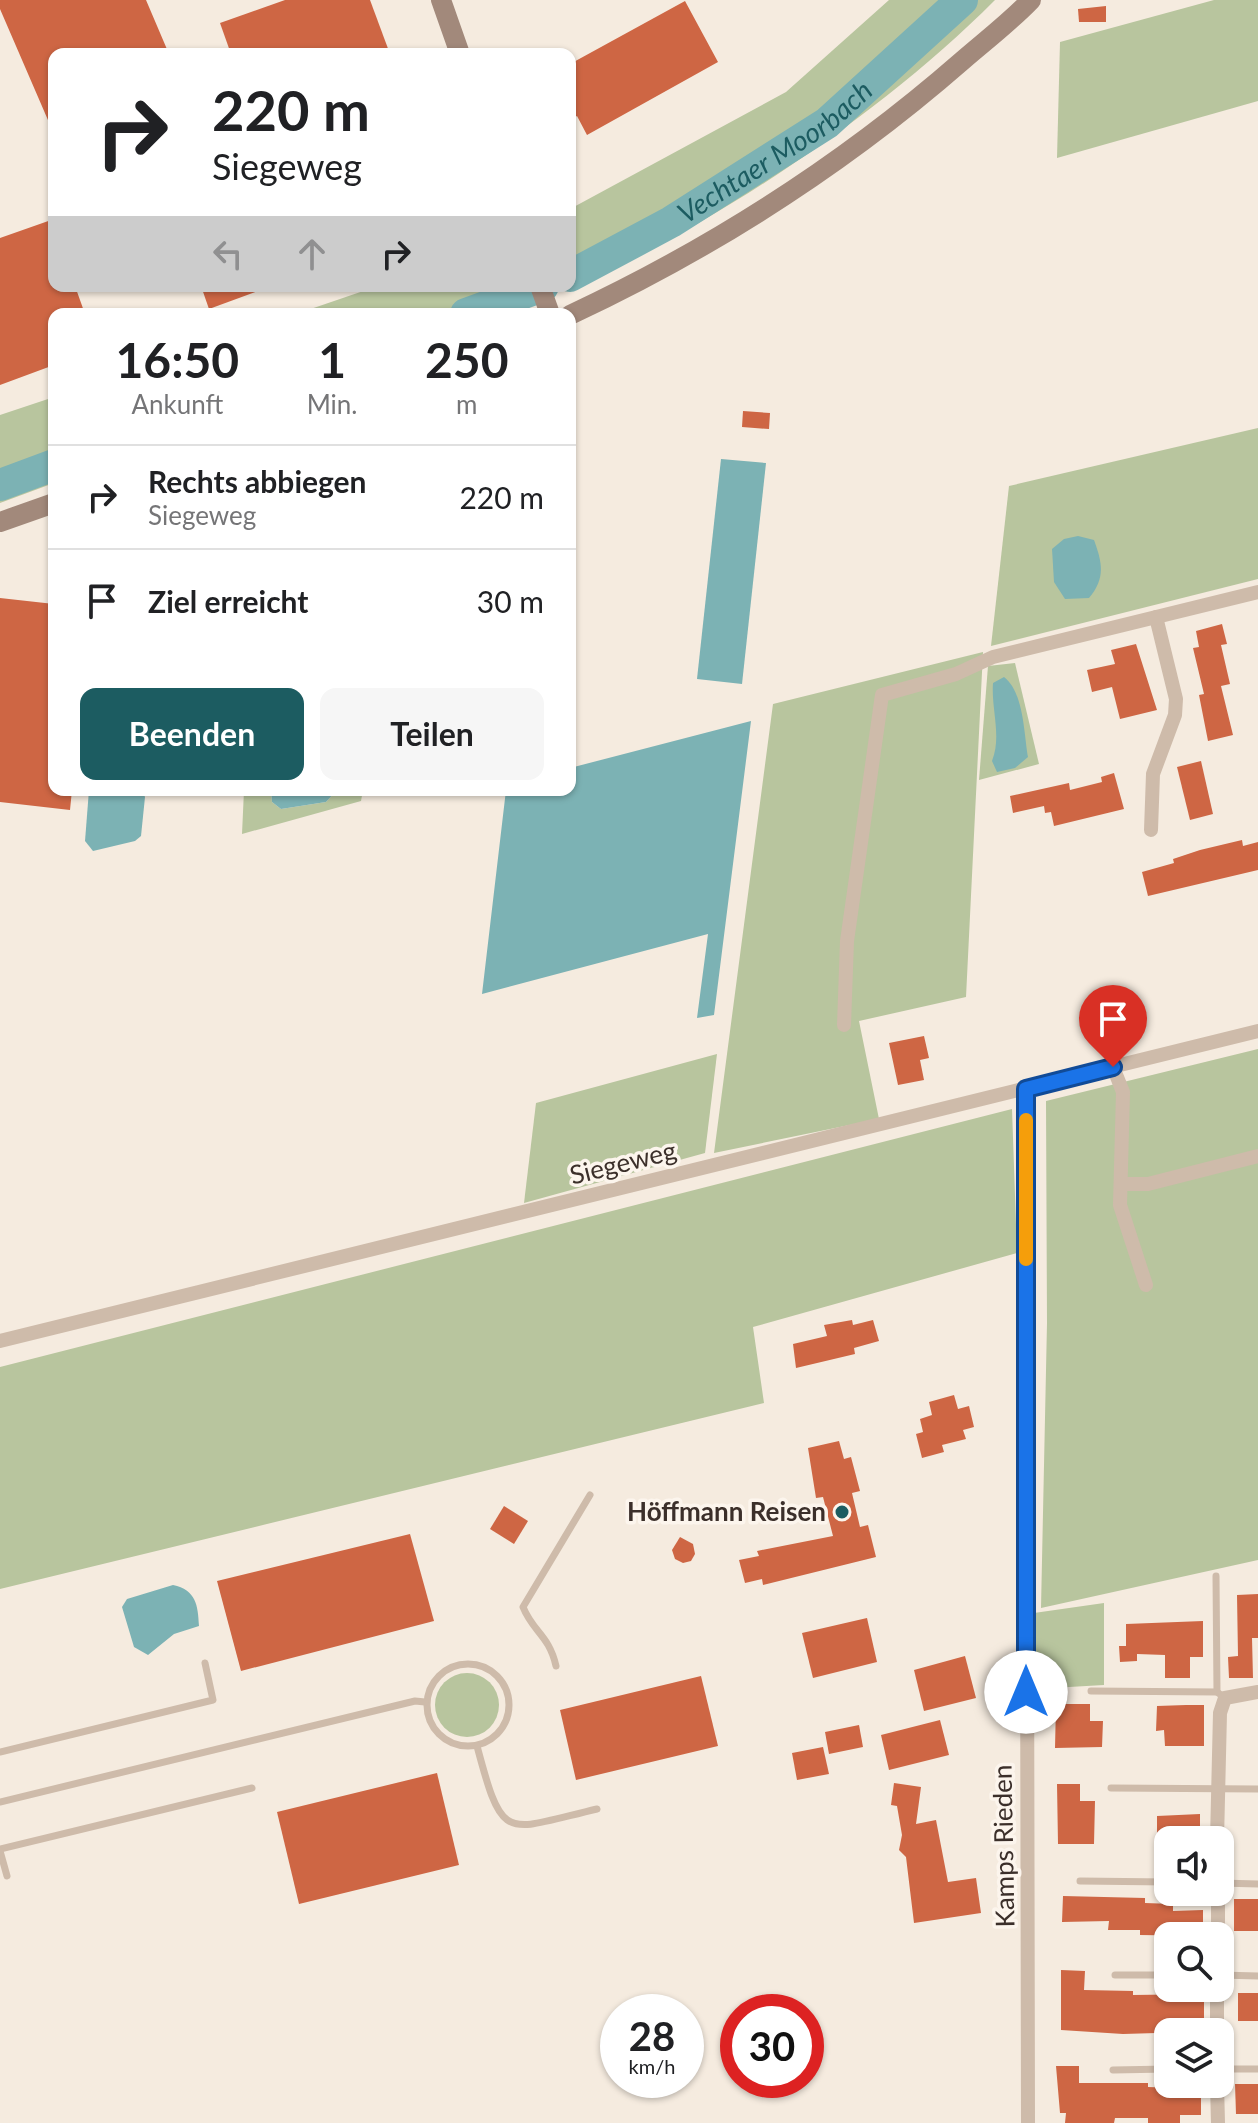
<!DOCTYPE html>
<html lang="de">
<head>
<meta charset="utf-8">
<style>
	:root { --surface:#fff; --page:#f6f6f6; --text:#202124; --muted:#757577; --line:#e0e0e0; --accent:#1c5c61 }
	body { margin:0; font-family:Lato,sans-serif; background:var(--page); color:var(--text); height:100vh; display:flex; flex-direction:column; font-size:30px; white-space:nowrap }
	* { box-sizing:border-box; margin:0 }
	p { font-size:26px; color:var(--muted) }
	.icon { flex:none; width:44px; height:44px; fill:none; stroke:currentColor; stroke-width:2; stroke-linecap:round; stroke-linejoin:round }
	.map { position:relative; flex:1; overflow:hidden }
	.panel { position:absolute; left:48px; top:308px; width:528px; height:488px; display:flex; flex-direction:column; background:var(--surface); border-radius:16px; box-shadow:0 2px 6px #0004 }
	.panel>* { flex:none }
	.top-card { position:absolute; left:48px; top:48px; width:528px; height:244px; border-radius:16px; box-shadow:0 2px 6px #0004; background:#fff; color:var(--text); overflow:hidden }
	.tools { position:absolute; left:1154px; top:1826px; display:grid; gap:16px }
	.tools a { display:grid; place-items:center; width:80px; height:80px; border-radius:16px; background:var(--surface); box-shadow:0 2px 6px #0004; font-size:40px }
	.speed { position:absolute; left:600px; top:1994px; display:flex; gap:16px; font-size:40px; font-weight:700; text-align:center }
	.speed>* { display:grid; place-content:center; width:104px; height:104px; border-radius:50%; background:var(--surface); box-shadow:0 2px 6px #0004; line-height:1 }
	.speed small { font-size:20px; font-weight:400 }
	.speed .limit { border:12px solid #d22; background:#fff; color:#111 }
	.pin { position:absolute; display:grid; place-items:center; width:68px; height:68px; color:#fff; margin:-82px -34px; border-radius:50% 50% 50% 0; rotate:-45deg; box-shadow:0 0 8px #0007 }
	.pin .icon { rotate:45deg }
	.me { position:absolute; width:88px; margin:-44px; rotate:0deg; stroke-linejoin:round; filter:drop-shadow(0 0 6px #0008) }
	.turn { display:flex; align-items:center; gap:28px; height:168px; padding:0 32px; font-size:36px }
	.turn .icon { width:104px; height:104px; stroke-width:2.5 }
	.turn b { display:block; font-size:56px; line-height:68px }
	.lanes { display:flex; align-items:center; height:76px; padding:0 32px; background:#0003; justify-content:center; gap:40px; direction:ltr }
	.lanes .off { opacity:.35 }
	.eta { display:flex; justify-content:space-evenly; align-items:center; height:136px; text-align:center }
	.eta b { font-size:48px; font-weight:700; line-height:56px }
	.cta { display:flex; gap:16px; margin-top:auto; padding:16px 32px }
	.cta a { flex:1; height:92px; border-radius:16px; background:var(--accent); color:#fff; font-size:32px; font-weight:700; line-height:92px; text-align:center }
	.cta a+a { background:var(--page); color:var(--text) }
	ul { padding:0; list-style:none }
	li { display:flex; align-items:center; gap:24px; height:104px; padding:0 32px; border-top:2px solid var(--line) }
	li div { flex:1 }
	li b { display:block; font-size:30px }
	li em { font-style:normal }
	.map>svg:first-child { display:block }
	.green { fill:#b8c59e }
	.water { fill:#7cb2b4 }
	.lines { fill:none; stroke-linecap:round; stroke-linejoin:round }
	.river { stroke:#7cb2b4; stroke-width:32 }
	.building { fill:#ce6644 }
	.lane { stroke:#cebbaa; stroke-width:7 }
	.street { stroke:#cebbaa; stroke-width:14 }
	.secondary { stroke:#a2897b; stroke-width:20 }
	.route-casing { stroke:#114b97; stroke-width:20 }
	.route { stroke:#1a73e8; stroke-width:14 }
	.slow { stroke:#f59e0b; stroke-width:14 }
	.poi-dot { fill:#1c5c61; stroke:#fcf5ed; stroke-width:3 }
	.labels { text-anchor:middle; stroke-width:7; stroke-linejoin:round; paint-order:stroke }
	.street-label { font-size:26px; fill:#3b2f2a; stroke:#fcf5ed }
	.poi-label { font-size:26px; font-weight:bold; fill:#3b2f2a; stroke:#fcf5ed; text-anchor:end }
	.water-label { font-size:28px; font-style:italic; fill:#1c5c61; stroke:#fcf5ed }
</style>
</head>
<body>
<div class="map">
<svg width="1258" height="2123" viewBox="0 0 1258 2123">
	<rect width="100%" height="100%" fill="#f5ebdf"/>
	<!-- green -->
	<g class="green">
		<path d="M889,0H995C883,113 717,223 573,288L570,209L786,92Z"/>
		<polygon points="1214,0 1258,0 1258,101 1057,158 1060,42"/>
		<polygon points="378,286 515,286 523,311 516,314 296,314"/>
		<polygon points="54,397 54,483 0,503 0,415"/>
		<polygon points="1258,428 1258,579 991,646 1009,486"/>
		<polygon points="983,652 966,997 859,1021 879,1119 714,1153 773,704"/>
		<polygon points="1015,663 1039,764 979,780 988,666"/>
		<polygon points="244,790 271,790 272,802 281,809 326,802 337,790 363,790 361,801 242,834"/>
		<polygon points="1258,1049 1258,1560 1041,1608 1047,1323 1046,1101"/>
		<polygon points="717,1054 705,1153 524,1203 536,1103"/>
		<polygon points="1012,1109 1017,1253 753,1327 764,1403 0,1589 0,1367"/>
		<polygon points="1104,1603 1104,1685 1034,1689 1034,1613"/>
		<circle cx="467" cy="1705" r="32"/>
	</g>
	<!-- water -->
	<g class="water">
		<polygon points="721,459 766,463 742,684 697,679"/>
		<path d="M1078,536L1094,540C1102,562 1106,578 1089,598L1065,599L1054,582L1052,549L1064,539Z"/>
		<path d="M1004,677C1024,692 1024,735 1028,757L1015,768L997,772L992,761C1002,736 991,709 993,683Z"/>
		<polygon points="751,721 714,1015 697,1018 708,934 482,994 506,790 570,790 570,768"/>
		<polygon points="89,790 142,790 145,797 141,836 135,841 93,851 85,841"/>
		<polygon points="271,790 337,790 326,802 281,809 272,802"/>
		<path d="M173,1585C196,1590 198,1605 199,1626L174,1634L148,1655L134,1647L122,1607L127,1599Z"/>
	</g>
	<g class="lines">
		<!-- river -->
		<g class="river">
			<path id="s1" d="M570,276L671,222L827,123L962,0"/>
			<polyline points="466,314 543,286"/>
			<polyline points="0,485 54,465"/>
		</g>
	</g>
	<!-- building -->
	<g class="building">
		<polygon points="0,0 146,0 169,54 54,54 54,134 0,9"/>
		<polygon points="285,0 370,0 390,54 231,54 220,23"/>
		<polygon points="685,1 718,62 587,135 577,116 570,120 570,64"/>
		<polygon points="1106,6 1106,22 1079,22 1078,9"/>
		<polygon points="54,219 54,286 75,286 85,314 54,314 54,365 0,385 0,238"/>
		<polygon points="201,286 266,286 266,288 209,309"/>
		<polygon points="743,411 770,413 769,429 742,427"/>
		<polygon points="0,598 54,604 54,790 72,790 70,810 0,802"/>
		<polygon points="1222,624 1227,644 1221,645 1230,684 1221,686 1233,735 1208,741 1199,695 1204,694 1193,648 1199,647 1196,631"/>
		<polygon points="1136,644 1157,710 1120,719 1112,687 1092,692 1087,670 1115,664 1111,650"/>
		<polygon points="1201,761 1213,814 1190,820 1177,767"/>
		<polygon points="1114,773 1124,809 1054,826 1051,812 1045,813 1044,806 1013,813 1010,796 1069,783 1070,790 1102,782 1101,777"/>
		<polygon points="1242,840 1243,846 1258,842 1258,870 1148,896 1142,872 1174,863 1173,859 1200,850"/>
		<polygon points="924,1036 929,1058 920,1060 924,1080 898,1085 889,1043"/>
		<polygon points="852,1320 853,1325 873,1320 879,1341 854,1348 855,1354 796,1368 793,1344 827,1336 824,1325"/>
		<polygon points="954,1395 958,1409 969,1406 974,1427 963,1430 966,1439 942,1445 944,1452 922,1458 916,1434 923,1432 920,1419 932,1415 929,1402"/>
		<polygon points="839,1441 844,1459 851,1457 860,1491 852,1493 860,1527 868,1525 876,1557 763,1585 762,1579 745,1583 739,1560 759,1556 757,1551 833,1536 823,1497 816,1498 808,1448"/>
		<polygon points="504,1506 528,1521 514,1544 490,1529"/>
		<polygon points="410,1534 434,1621 241,1671 217,1581"/>
		<polygon points="680,1537 693,1544 695,1554 691,1561 683,1563 675,1559 672,1550"/>
		<polygon points="1258,1594 1258,1638 1252,1638 1253,1678 1229,1678 1228,1657 1238,1656 1237,1595"/>
		<polygon points="867,1618 877,1662 813,1678 802,1633"/>
		<polygon points="1203,1621 1203,1657 1190,1657 1190,1678 1165,1678 1165,1655 1137,1654 1137,1661 1120,1662 1119,1646 1126,1646 1126,1624"/>
		<polygon points="965,1656 976,1698 924,1711 914,1670"/>
		<polygon points="701,1676 718,1746 576,1780 560,1710"/>
		<polygon points="1056,1704 1090,1704 1090,1721 1103,1721 1102,1747 1055,1748"/>
		<polygon points="1186,1705 1204,1705 1204,1746 1165,1746 1164,1730 1156,1731 1157,1706"/>
		<polygon points="940,1720 949,1755 889,1770 881,1735"/>
		<polygon points="859,1725 863,1747 829,1754 825,1732"/>
		<polygon points="823,1747 829,1774 797,1780 792,1753"/>
		<polygon points="437,1773 459,1865 299,1904 277,1812"/>
		<polygon points="894,1783 921,1787 916,1824 936,1820 948,1882 976,1878 981,1913 914,1923 906,1857 899,1850 902,1835 897,1806 891,1805"/>
		<polygon points="1057,1784 1080,1784 1080,1801 1095,1801 1094,1844 1058,1844"/>
		<polygon points="1200,1814 1200,1840 1157,1837 1157,1816"/>
		<polygon points="1063,1896 1145,1898 1145,1903 1173,1904 1173,1911 1203,1910 1203,1936 1140,1935 1140,1930 1108,1930 1109,1921 1062,1922"/>
		<rect x="1234" y="1899" width="24" height="32"/>
		<polygon points="1061,1970 1085,1971 1084,1990 1133,1991 1133,1995 1204,1994 1204,2020 1190,2020 1190,2032 1123,2034 1061,2030"/>
		<rect x="1238" y="1993" width="20" height="28"/>
		<polygon points="1056,2066 1079,2066 1079,2083 1148,2083 1148,2087 1201,2089 1201,2115 1180,2115 1180,2123 1148,2123 1148,2118 1115,2118 1114,2123 1065,2123 1066,2113 1060,2113"/>
		<polygon points="1235,2084 1258,2084 1258,2114 1236,2114"/>
	</g>
	<g class="lines">
		<!-- lane -->
		<g class="lane">
			<polyline points="1216,1576 1217,1692"/>
			<circle cx="468" cy="1705" r="41"/>
			<path d="M556,1666C549,1635 533,1632 523,1607L590,1495"/>
			<polyline points="1091,1691 1217,1692 1225,1698"/>
			<path d="M477,1746C503,1844 504,1831 597,1809"/>
			<polyline points="0,1752 213,1700 205,1663"/>
			<polyline points="1111,1788 1258,1789"/>
			<polyline points="0,1802 415,1701 425,1702"/>
			<polyline points="0,1849 252,1788"/>
			<polyline points="0,1851 7,1876"/>
			<polyline points="1080,1881 1168,1882"/>
			<polyline points="1220,1883 1258,1884"/>
			<polyline points="1115,1975 1168,1975"/>
			<polyline points="1220,1975 1258,1976"/>
			<polyline points="1220,2069 1258,2069"/>
			<polyline points="1113,2070 1168,2069"/>
		</g>
		<!-- street -->
		<g class="street">
			<polyline points="1151,830 1153,774 1175,715 1176,699 1156,617"/>
			<polyline points="844,1025 847,941 882,695 956,674 993,657 1258,592"/>
			<polyline points="1113,1067 1123,1092 1120,1205 1146,1285"/>
			<polyline points="1026,1089 1028,2123"/>
			<polyline points="1121,1184 1148,1184 1258,1156"/>
			<polyline points="0,1341 1258,1031"/>
			<polyline points="1217,1840 1220,1713 1225,1698 1258,1692"/>
			<polyline points="1218,1892 1218,1936"/>
			<polyline points="1217,2032 1217,1988"/>
			<polyline points="1217,2084 1218,2123"/>
		</g>
		<!-- secondary -->
		<g class="secondary">
			<polyline points="441,0 460,54"/>
			<polyline points="540,286 550,314"/>
			<path d="M570,315C713,248 843,165 962,61C985,41 1010,22 1031,0"/>
			<polyline points="0,522 54,503"/>
		</g>
	</g>
	<g class="lines">
		<defs>
			<polyline id="route" points="1026,1692 1026,1089 1113,1067"/>
		</defs>
		<!-- route casing -->
		<use href="#route" class="route-casing"/>
		<!-- route -->
		<use href="#route" class="route"/>
		<!-- slow -->
		<polyline class="slow" points="1026,1120 1026,1259"/>
	</g>
	<!-- markers -->
	<circle class="poi-dot" cx="842" cy="1512" r="8"/>
	<g class="labels">
		<!-- street labels -->
		<g class="street-label">
			<text transform="translate(623 1163) rotate(-14)" y="9">Siegeweg</text>
			<text transform="translate(1004 1846) rotate(-91)" y="9">Kamps Rieden</text>
		</g>
		<!-- poi labels -->
		<g class="poi-label">
			<text x="826" y="1521">Höffmann Reisen</text>
		</g>
		<!-- water labels -->
		<g class="water-label">
			<text dy="10" stroke="none"><textPath href="#s1" startOffset="240">Vechtaer Moorbach</textPath></text>
		</g>
	</g>
</svg>
<div class="tools">
<a><svg class="icon" aria-label="sound" viewBox="0 0 24 24"><path d="M4 9h4l5-4v14l-5-4H4zM17 9q2 3 0 6"/></svg></a>
<a><svg class="icon" aria-label="search" viewBox="0 0 24 24"><circle cx="10" cy="10" r="6"/><path d="M15 15l6 6"/></svg></a>
<a><svg class="icon" aria-label="layers" viewBox="0 0 24 24"><path d="M12 4l9 5-9 5-9-5zM3 14l9 5 9-5"/></svg></a>
</div>
<div class="speed"><div>28<small>km/h</small></div><div class="limit">30</div></div>
<div class="pin" style="left:1113px;top:1067px;background:#d93025"><svg class="icon" aria-label="arrive" viewBox="0 0 24 24"><path d="M6 21V4h12l-3 4 3 4H6"/></svg></div>
<svg class="me" style="left:1026px;top:1692px" viewBox="-20 -20 40 40"><circle r="19" fill="#fff"/><path d="M0-13L10 11 0 6-10 11z" fill="#1a73e8"/></svg>
<div class="top-card">
<div class="turn"><svg class="icon" aria-label="right" viewBox="0 0 24 24"><path d="M7 20v-9h11M14 6l5 5-5 5"/></svg><div><b>220 m</b>Siegeweg</div></div>
<div class="lanes"><svg class="icon off" aria-label="left" viewBox="0 0 24 24"><path d="M17 20v-9H6M10 6l-5 5 5 5"/></svg><svg class="icon off" aria-label="ahead" viewBox="0 0 24 24"><path d="M12 20V5M6 11l6-6 6 6"/></svg><svg class="icon" aria-label="right" viewBox="0 0 24 24"><path d="M7 20v-9h11M14 6l5 5-5 5"/></svg></div>
</div>
<section class="panel">
<div class="eta">
<div><b>16:50</b><p>Ankunft</p></div>
<div><b>1</b><p>Min.</p></div>
<div><b>250</b><p>m</p></div>
</div>
<ul>
<li><svg class="icon" aria-label="right" viewBox="0 0 24 24"><path d="M7 20v-9h11M14 6l5 5-5 5"/></svg><div><b>Rechts abbiegen</b><p>Siegeweg</p></div><em>220 m</em></li>
<li><svg class="icon" aria-label="arrive" viewBox="0 0 24 24"><path d="M6 21V4h12l-3 4 3 4H6"/></svg><div><b>Ziel erreicht</b></div><em>30 m</em></li>
</ul>
<div class="cta"><a>Beenden</a><a>Teilen</a></div>
</section>
</div>
</body>
</html>
